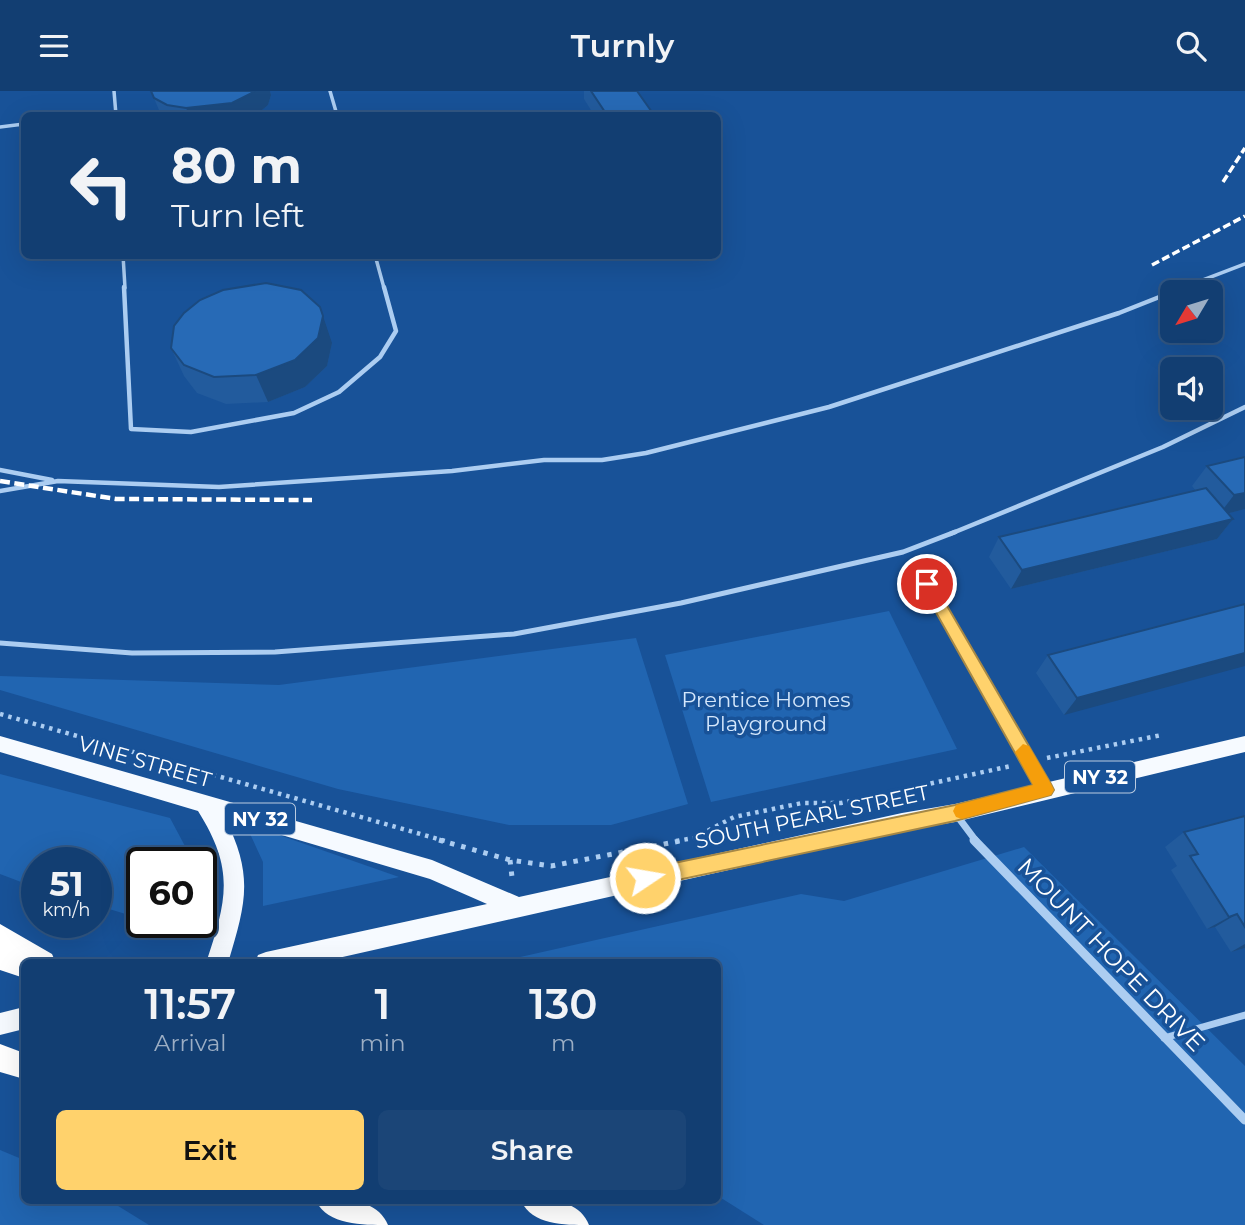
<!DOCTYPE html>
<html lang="en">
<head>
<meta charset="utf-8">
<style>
	:root { --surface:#123e72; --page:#1b4577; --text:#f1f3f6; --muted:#9caec4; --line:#315784; --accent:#ffd26c }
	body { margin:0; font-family:Montserrat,sans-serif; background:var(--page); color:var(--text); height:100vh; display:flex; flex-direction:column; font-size:26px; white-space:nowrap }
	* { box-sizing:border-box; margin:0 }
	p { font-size:23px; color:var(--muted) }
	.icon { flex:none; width:38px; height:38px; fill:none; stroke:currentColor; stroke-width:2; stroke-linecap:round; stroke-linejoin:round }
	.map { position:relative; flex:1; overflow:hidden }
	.drawer { position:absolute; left:21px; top:868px; width:700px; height:245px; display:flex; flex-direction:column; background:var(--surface); border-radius:10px; box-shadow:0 7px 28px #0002,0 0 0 2px var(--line) }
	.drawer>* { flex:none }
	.banner { position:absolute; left:21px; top:21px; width:700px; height:147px; border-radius:10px; box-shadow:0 7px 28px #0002,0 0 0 2px var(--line); background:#123e72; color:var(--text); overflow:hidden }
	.needle { width:46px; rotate:232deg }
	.tools { position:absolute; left:1160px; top:189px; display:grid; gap:14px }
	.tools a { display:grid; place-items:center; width:63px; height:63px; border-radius:10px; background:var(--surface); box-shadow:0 7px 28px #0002,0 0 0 2px var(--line); font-size:35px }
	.speed { position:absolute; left:21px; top:756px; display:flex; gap:14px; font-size:35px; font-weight:700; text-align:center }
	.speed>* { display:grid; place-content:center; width:91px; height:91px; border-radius:50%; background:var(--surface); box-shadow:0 7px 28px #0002,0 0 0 2px var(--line); line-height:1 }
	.speed small { font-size:18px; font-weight:400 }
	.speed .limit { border:4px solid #111; border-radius:10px; background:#fff; color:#111 }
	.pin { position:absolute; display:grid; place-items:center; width:60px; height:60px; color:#fff; margin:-30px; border:4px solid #fff; border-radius:50%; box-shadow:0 2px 7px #0007 }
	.me { position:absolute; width:77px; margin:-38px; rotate:78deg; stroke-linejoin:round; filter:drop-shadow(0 0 5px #0008) }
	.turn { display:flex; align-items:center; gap:24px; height:147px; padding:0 35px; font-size:32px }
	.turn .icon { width:91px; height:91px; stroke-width:2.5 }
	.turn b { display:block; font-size:49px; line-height:60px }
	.eta { display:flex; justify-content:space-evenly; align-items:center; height:119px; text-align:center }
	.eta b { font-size:42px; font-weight:600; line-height:49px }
	.button { display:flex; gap:14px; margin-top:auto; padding:14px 35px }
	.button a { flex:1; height:80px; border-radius:10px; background:var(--accent); color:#111; font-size:28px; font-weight:600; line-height:80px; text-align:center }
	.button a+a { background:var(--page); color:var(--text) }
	header { display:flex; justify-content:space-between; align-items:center; height:91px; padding:0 35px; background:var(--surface); font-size:32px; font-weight:600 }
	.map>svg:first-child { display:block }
	.green { fill:#2165b1 }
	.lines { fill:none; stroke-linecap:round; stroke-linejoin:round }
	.path-far1 { stroke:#accdf1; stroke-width:4.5; stroke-dasharray:3.5 5; stroke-linecap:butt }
	.path { stroke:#accdf1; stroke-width:5; stroke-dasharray:4.5 7; stroke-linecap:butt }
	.lane-far3 { stroke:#accdf1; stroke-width:3.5 }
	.lane-far2 { stroke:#accdf1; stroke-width:4.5 }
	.lane-far1 { stroke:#accdf1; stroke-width:5 }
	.lane { stroke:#accdf1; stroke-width:7 }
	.street-far1 { stroke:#accdf1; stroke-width:7 }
	.street { stroke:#accdf1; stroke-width:9 }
	.primary { fill:#f6faff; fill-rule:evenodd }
	.highway { fill:#fff; fill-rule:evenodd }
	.rail-far1 { stroke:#fff; stroke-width:3.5; stroke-dasharray:8 3.5; stroke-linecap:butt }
	.rail { stroke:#fff; stroke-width:4.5; stroke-dasharray:10 4.5; stroke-linecap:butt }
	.wall { fill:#225b9d }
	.shaded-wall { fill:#1b4a7f }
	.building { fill:#276ab6; stroke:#1b4a7f; stroke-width:2 }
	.route { fill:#ffd26c; stroke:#a68846; stroke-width:2 }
	.slow { fill:#f59e0b }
	.labels { text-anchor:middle; stroke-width:7; stroke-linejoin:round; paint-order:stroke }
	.shield { fill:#185298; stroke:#bacbe0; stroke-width:2 }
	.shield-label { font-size:19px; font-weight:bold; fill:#fff }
	.park-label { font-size:21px; fill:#d4e7fc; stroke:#185298 }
	.street-label { font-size:21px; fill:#fff; stroke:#185298 }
	.near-street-label { font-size:24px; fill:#fff; stroke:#185298 }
</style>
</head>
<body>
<header><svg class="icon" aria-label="menu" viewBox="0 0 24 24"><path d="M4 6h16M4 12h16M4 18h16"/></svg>Turnly<svg class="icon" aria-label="search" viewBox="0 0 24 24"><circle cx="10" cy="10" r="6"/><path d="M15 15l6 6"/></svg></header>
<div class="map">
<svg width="1245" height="1134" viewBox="0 0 1245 1134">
	<rect width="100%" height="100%" fill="#185298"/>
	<!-- green -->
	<g class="green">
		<polygon points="889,520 957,658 711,711 665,564"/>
		<polygon points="636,547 688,713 611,734 509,734 338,698 0,599 0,585 279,594"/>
		<polygon points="0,683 170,727 194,772 142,772 142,828 96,814 96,772 37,772 37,797 0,783"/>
		<polygon points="245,732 399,786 263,815 263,771"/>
		<polygon points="1024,756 1245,975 1245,1134 764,1134 718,1105 718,872 493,872 801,803 844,810"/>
		<polygon points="0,1059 24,1069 24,1110 110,1110 149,1134 0,1134"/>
	</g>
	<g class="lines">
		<!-- path-far1 -->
		<g class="path-far1">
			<polyline points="0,623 445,750"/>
			<polyline points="1047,667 1162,644"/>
			<polyline points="676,750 694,747 734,726 802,712 841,712 1011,675"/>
		</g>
		<!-- path -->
		<g class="path">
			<polyline points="439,749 510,769 551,775 685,749"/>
			<polyline points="510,769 512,786"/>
		</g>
		<!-- lane-far3 -->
		<g class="lane-far3">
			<polyline points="114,0 116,24"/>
			<polyline points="330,0 337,24"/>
			<polyline points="87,24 116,21"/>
			<polyline points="0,36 24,33"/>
			<polyline points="123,164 125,197"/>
			<polyline points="375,164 384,197"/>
			<polyline points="1182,197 1245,173"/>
		</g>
		<!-- lane-far2 -->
		<g class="lane-far2">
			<polyline points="124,196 131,338 191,341 294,322 339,301 380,266 396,240 384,196"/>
			<polyline points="1173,201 1187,196"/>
			<polyline points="0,379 52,389"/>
			<polyline points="0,400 58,390 219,396 452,380 544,369 602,369 646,362 829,316 1119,222 1172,201"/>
			<polyline points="950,443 1163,356 1245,316"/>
		</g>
		<!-- lane-far1 -->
		<g class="lane-far1">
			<polyline points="927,493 1045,699"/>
			<polyline points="0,552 132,562 275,561 514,543 681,512 903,461 955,441"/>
		</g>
		<!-- lane -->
		<polyline class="lane" points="1164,947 1245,924"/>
		<!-- street-far1 -->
		<polyline class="street-far1" points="955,722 976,750"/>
		<!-- street -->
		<polyline class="street" points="974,749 1245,1029"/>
		<!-- primary -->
		<g class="primary">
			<path d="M0,645L432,769L519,806L902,722L955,713L1245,645V661L955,731L902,740L316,872H255L258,864L266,861L487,813L430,788L225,727C254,785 246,812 228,872H206C227,808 235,779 198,720L0,661Z"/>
			<polygon points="24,916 24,938 0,944 0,922"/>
		</g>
		<!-- highway -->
		<g class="highway">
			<polygon points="0,833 52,863 56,872 24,872 24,887 0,879"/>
			<polygon points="0,953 24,962 24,988 0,981"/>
			<path d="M316,1110C342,1108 376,1106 388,1134C362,1134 328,1134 316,1110Z"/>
			<path d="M521,1110C546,1108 578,1107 589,1134C563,1134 533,1134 521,1110Z"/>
		</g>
		<!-- rail-far1 -->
		<g class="rail-far1">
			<polyline points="1223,91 1245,57"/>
			<polyline points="1152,174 1245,125"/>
		</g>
		<!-- rail -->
		<polyline class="rail" points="0,390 116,408 312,409"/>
	</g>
	<!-- wall -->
	<g class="wall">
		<polygon points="151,0 270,0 271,4 268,14 256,24 161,24"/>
		<polygon points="584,0 637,0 654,24 594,24 584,8"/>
		<polygon points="332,252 327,275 305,296 268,311 226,313 197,302 184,285 171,257"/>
		<polygon points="1245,366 1245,418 1229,422 1233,428 1217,448 1011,498 989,466 999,446 1196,400 1192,395 1207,375"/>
		<polygon points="1245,513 1064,624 1036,582 1048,564"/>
		<polygon points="1245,725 1245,857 1231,861 1215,836 1207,838 1171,779 1177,775 1165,756 1184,741"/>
	</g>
	<!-- shaded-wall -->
	<g class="shaded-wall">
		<polygon points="254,0 270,0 271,4 268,14 256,24 189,24 186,17"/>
		<polygon points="323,225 332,252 327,275 305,296 268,311 256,284"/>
		<polygon points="1245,402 1245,418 1218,425 1234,404"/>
		<polygon points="1233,428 1217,448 1011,498 1022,479"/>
		<polygon points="1245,562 1245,575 1064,624 1077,607"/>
		<polygon points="1237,823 1215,836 1207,838 1229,826"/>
		<polygon points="1245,853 1245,857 1231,861"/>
	</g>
	<!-- building -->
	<g class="building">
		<polygon points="151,0 254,0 250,3 232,12 186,17 167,14 154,7"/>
		<polygon points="591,0 637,0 654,24 607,24"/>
		<polygon points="266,192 301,199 320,216 323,225 318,247 295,269 256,284 214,286 184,274 171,257 174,235 184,222 200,209 223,199"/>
		<polygon points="1245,366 1245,402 1234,404 1207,375"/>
		<polygon points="1206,397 1233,428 1022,479 999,446"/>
		<polygon points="1245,513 1245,562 1077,607 1048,564"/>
		<polygon points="1245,725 1245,836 1237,823 1229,826 1190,765 1198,763 1184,741"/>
	</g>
	<!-- route -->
	<polygon class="route" points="927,487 932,489 1051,693 1054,699 1051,704 955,730 645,796 638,793 635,787 638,780 645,778 955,714 1033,694 920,493"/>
	<!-- slow -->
	<polygon class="slow" points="1023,653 1029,655 1051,693 1054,699 1051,704 962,728 956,726 953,720 956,714 1033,694 1015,661"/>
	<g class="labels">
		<!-- shield labels -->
		<g class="shield">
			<rect x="1065" y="670.5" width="70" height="31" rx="5"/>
			<rect x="225" y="712.5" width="70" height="31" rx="5"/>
		</g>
		<g class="shield-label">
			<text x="1100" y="693">NY 32</text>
			<text x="260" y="735">NY 32</text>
		</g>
		<!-- park labels -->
		<g class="park-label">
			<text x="766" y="616">Prentice Homes<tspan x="766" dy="24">Playground</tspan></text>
		</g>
		<!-- street labels -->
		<g class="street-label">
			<text transform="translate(145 671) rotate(16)" y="7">VINE STREET</text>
			<text transform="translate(812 726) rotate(-12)" y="7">SOUTH PEARL STREET</text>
		</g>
		<!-- near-street labels -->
		<g class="near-street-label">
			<text transform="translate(1111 864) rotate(46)" y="8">MOUNT HOPE DRIVE</text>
		</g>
	</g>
</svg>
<div class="tools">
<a><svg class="needle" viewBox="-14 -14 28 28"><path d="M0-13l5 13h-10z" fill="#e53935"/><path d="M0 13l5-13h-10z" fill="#9caec4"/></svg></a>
<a><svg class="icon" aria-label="sound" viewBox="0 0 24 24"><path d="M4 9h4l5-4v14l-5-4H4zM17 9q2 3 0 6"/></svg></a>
</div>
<div class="speed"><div>51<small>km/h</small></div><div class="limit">60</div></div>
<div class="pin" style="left:927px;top:493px;background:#d93025"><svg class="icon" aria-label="arrive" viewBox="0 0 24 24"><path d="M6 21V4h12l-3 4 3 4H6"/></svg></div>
<svg class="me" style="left:645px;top:787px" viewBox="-20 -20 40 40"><circle r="17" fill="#ffd26c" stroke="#fff" stroke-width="3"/><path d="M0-11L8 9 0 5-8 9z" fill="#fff"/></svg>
<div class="banner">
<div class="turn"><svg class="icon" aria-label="left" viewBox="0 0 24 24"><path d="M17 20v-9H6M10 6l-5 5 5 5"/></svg><div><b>80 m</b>Turn left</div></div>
</div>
<section class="drawer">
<div class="eta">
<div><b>11:57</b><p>Arrival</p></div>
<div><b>1</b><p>min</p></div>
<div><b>130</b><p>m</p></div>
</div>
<div class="button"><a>Exit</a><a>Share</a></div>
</section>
</div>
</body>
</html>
